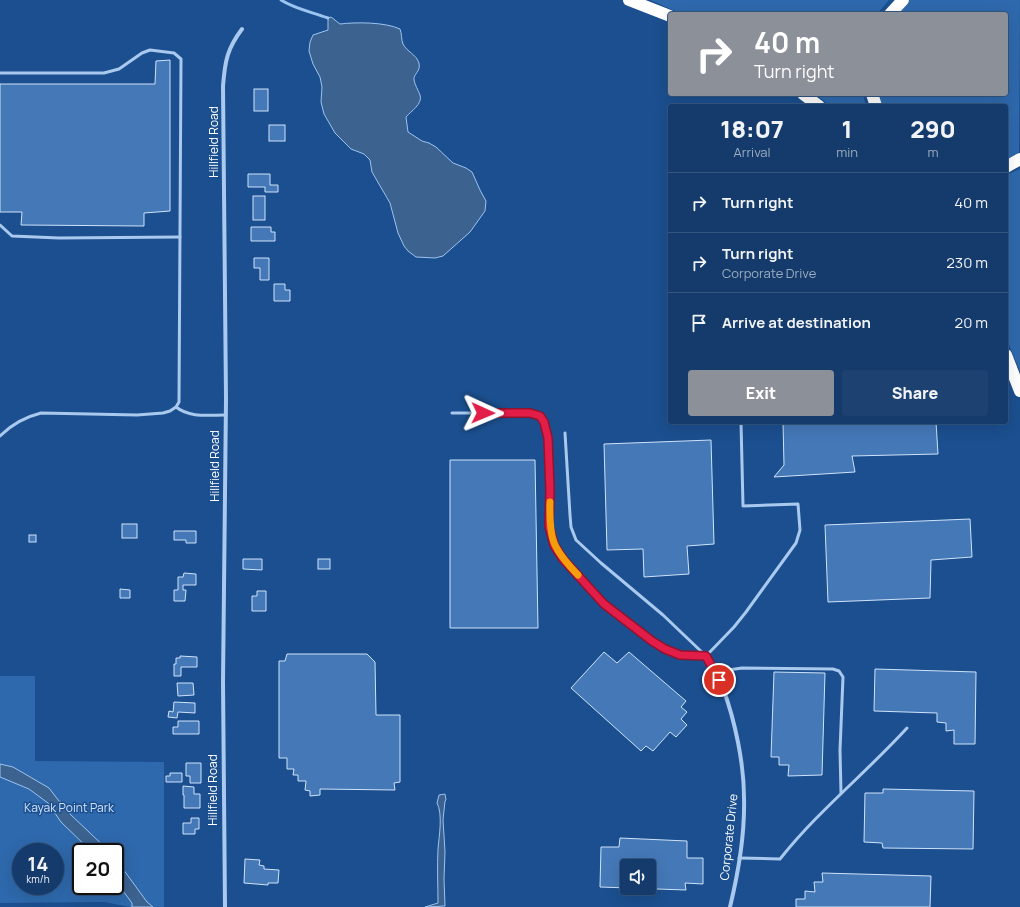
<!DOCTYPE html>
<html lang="en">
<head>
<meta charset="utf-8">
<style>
	:root { --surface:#143b6b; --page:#1d4271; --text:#f1f3f6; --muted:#9dadc1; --line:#33557e; --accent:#8c9099 }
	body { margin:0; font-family:Manrope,sans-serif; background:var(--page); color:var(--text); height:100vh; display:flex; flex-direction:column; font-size:15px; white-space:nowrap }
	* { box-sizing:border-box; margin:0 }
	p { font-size:13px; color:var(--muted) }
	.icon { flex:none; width:22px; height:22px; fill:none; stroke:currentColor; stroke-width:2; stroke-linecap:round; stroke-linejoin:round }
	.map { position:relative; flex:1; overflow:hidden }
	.panel { position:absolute; left:668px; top:104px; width:340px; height:320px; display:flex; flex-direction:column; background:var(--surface); border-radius:4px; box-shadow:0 4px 16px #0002,0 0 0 1px var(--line) }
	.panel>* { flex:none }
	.hud { position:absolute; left:668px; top:12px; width:340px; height:84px; border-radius:4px; box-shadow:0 4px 16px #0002,0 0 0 1px var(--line); background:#8c9099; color:#fff; overflow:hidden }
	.controls { position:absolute; left:620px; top:859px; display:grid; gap:8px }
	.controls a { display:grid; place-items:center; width:36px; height:36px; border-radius:4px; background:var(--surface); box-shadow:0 4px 16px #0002,0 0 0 1px var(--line); font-size:20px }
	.speed { position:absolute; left:12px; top:843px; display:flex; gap:8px; font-size:20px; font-weight:700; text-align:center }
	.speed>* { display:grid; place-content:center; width:52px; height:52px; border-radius:50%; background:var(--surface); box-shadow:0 4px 16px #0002,0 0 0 1px var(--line); line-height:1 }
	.speed small { font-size:10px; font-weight:400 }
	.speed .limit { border:2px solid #111; border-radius:6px; background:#fff; color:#111 }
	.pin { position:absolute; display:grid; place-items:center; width:34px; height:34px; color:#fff; margin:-17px; border:2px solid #fff; border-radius:50%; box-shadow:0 1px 4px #0007 }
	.me { position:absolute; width:44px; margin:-22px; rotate:91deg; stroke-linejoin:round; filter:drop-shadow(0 0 3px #0008) }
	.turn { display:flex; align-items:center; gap:14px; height:84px; padding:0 20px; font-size:18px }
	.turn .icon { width:52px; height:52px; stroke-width:2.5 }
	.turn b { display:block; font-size:28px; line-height:34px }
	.eta { display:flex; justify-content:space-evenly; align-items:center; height:68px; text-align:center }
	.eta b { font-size:24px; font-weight:800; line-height:28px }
	.primary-button { display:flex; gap:8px; margin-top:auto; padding:8px 20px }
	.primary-button a { flex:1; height:46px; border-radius:4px; background:var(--accent); color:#fff; font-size:16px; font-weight:800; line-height:46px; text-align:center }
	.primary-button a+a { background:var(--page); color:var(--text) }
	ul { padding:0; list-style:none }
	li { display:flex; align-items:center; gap:12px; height:60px; padding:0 20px; border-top:1px solid var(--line) }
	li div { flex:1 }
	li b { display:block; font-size:15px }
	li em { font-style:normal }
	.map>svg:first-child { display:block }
	.green { fill:#2e69ad; fill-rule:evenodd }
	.water { fill:#3c6290; stroke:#9cc4f0 }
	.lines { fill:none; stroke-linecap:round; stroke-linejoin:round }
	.stream { stroke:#9cc4f0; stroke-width:3 }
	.building { fill:#4478b7; stroke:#cfe3fa; fill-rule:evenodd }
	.lane { stroke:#a9c9ee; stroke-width:3 }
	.street { stroke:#a9c9ee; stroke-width:4 }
	.highway { stroke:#fff; stroke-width:12 }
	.route-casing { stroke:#92132f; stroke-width:10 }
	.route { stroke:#e11d48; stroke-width:7 }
	.slow { stroke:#f59e0b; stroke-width:7 }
	.labels { text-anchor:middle; stroke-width:3; stroke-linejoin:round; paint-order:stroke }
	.street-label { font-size:12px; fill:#fff; stroke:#1b4f8f }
	.park-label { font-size:12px; fill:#cfe3fa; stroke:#1b4f8f }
</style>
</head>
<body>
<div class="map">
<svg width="1020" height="907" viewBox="0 0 1020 907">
	<rect width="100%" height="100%" fill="#1b4f8f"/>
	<!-- green -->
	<g class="green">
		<polygon points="650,0 889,0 877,14 682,14"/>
		<polygon points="909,0 1020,0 1019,152 1006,160 1006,106 881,106 877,94 1006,94 1006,14 895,14"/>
		<polygon points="815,94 863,94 866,106 830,106"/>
		<polygon points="1020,169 1020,371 1006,338 1006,175"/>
		<path d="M0,676H35V761L164,762V907H130L104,902L0,903ZM21,852H55V886H21ZM81,852H115V886H81Z"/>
	</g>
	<!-- water -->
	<g class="water">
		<path d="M331,17L340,24C356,22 385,22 400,29C402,34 401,39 403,44C407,52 416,54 419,63C421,72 413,74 414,80C415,85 418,90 420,95C423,104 411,111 406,117L408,132L422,141L429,143L436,147L453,163L466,168L472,172L480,190L486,201L485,211L470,232L443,256L435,258L416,257L408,251L404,246L398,233L390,203L372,172L370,160L364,154L351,149L335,133L324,114L321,102L322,87L320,77L313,64L309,51L310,42L313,35L328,30V18Z"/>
		<polygon points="0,764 13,767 49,788 59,801 66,806 70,814 110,852 92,852 61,822 48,803 29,789 0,777"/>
		<path d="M445,794L446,800L445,801L443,820L445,852L444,879L445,906L425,907L438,903C438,885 437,867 438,849C439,837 443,814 437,803L439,795Z"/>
		<polygon points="115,858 147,902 153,907 132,907 132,903 115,880"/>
	</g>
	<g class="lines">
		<!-- stream -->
		<path class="stream" d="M281,0C295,9 312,12 328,18"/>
	</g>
	<!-- building -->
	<g class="building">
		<polygon points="170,60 170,211 144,213 144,226 21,225 22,212 0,212 0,84 155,84 156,61"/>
		<rect x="254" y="89" width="14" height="22"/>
		<rect x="269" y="125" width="16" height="16"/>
		<polygon points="248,174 270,174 270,185 278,185 278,192 265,192 265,187 248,187"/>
		<rect x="253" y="196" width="12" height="24"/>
		<polygon points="251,227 271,227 271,232 275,232 275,241 251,241"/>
		<polygon points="254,258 269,258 269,280 260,280 260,268 254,268"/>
		<polygon points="274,284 285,284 285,290 290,290 290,301 274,301"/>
		<polygon points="783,422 936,422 938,454 852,456 855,472 774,477 784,465"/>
		<polygon points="711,440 714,544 687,546 689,574 644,577 643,549 607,550 604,444"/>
		<polygon points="450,460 535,460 538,628 450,628"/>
		<polygon points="970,519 972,557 931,560 930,598 828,602 825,525"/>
		<rect x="122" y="524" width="15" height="14"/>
		<polygon points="174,531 196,531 196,543 186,543 186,540 174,540"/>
		<rect x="29" y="535" width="7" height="7"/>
		<polygon points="243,559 262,559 262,570 243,569"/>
		<rect x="318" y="559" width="12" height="10"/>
		<polygon points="184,573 196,574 196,585 183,585 183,590 186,590 185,601 174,601 174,590 178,590 178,577 183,577"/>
		<polygon points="120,589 130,590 130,598 120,598"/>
		<polygon points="257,591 266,591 266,611 252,611 252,596 257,596"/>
		<polygon points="604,652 617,663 629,652 686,701 681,707 687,712 681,719 687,725 676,737 670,732 653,751 646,746 641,751 571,688"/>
		<polygon points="287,654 367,654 375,662 376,715 400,715 400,782 394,783 395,790 320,789 320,795 310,796 310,791 305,790 306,781 298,781 298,775 293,775 294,769 287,769 287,758 279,758 279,661 285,661"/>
		<polygon points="180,656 197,657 197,667 181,667 181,676 174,676 174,664 176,664 176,658 180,658"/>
		<polygon points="875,669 976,672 975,744 954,744 954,730 946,731 946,723 937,722 937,713 874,711"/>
		<polygon points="774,672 825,673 822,775 788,776 789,765 779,765 779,757 771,757"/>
		<polygon points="177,683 193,683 194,695 178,696"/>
		<polygon points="174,702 195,703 195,713 178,712 177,718 168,717 169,711 173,712"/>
		<polygon points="178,721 199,721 199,734 173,734 173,727 178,727"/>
		<polygon points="186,763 201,763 201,783 190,783 190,776 186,776"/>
		<polygon points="170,773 182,773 182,782 166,782 166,776 170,776"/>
		<polygon points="183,786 194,787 194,794 200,794 200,808 184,808 184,795 183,795"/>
		<polygon points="883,789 974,791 973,849 883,848 882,843 864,842 865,793 883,793"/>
		<polygon points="191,818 199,818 199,829 195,829 195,834 183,834 183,823 191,823"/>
		<path d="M620,838L687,841V858H703V884L685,883L686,890L600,887L601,847H619ZM627,866H649V888H627Z"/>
		<polygon points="245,859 260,860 259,865 264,866 264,869 279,870 278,883 268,883 268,885 244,883"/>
		<polygon points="822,873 931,876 930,907 796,907 796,899 805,899 805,891 815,892 814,882 823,882"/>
	</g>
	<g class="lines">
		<!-- lane -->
		<g class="lane">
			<path d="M0,73H104L119,69L142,53L150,50L174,53L181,59L179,402L176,407L170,411L163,413L137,415L41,413C25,417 12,424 0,436"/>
			<polyline points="0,225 12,236 59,238 180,237"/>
			<path d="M176,407C190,418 208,415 225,415"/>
			<polyline points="452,413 530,413 540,416 544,422 548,438 550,491 549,526 554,545 563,559 603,604 652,641 672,653 680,655 706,656 734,627 746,612 796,543 800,530 798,504 743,506 741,422"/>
			<polyline points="565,433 570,515 571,527 576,540 601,563 663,615 706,656"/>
			<polyline points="715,672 742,668 833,669 839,671 843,677 840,750 841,793"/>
			<path d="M739,858L780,859C818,811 866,773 907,728"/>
		</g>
		<!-- street -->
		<g class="street">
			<path d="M706,656C712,666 719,677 723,688C735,721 744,763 744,798C745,833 738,874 730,907"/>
			<path d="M225,907L223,682L226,399L223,86C225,61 227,49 242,29"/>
		</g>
		<!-- highway -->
		<g class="highway">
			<polyline points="629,0 670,16"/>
			<polyline points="890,14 903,0"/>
			<polyline points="803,94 819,106"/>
			<polyline points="872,94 876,106"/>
			<polyline points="1006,167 1020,159"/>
			<polyline points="1006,355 1020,391"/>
		</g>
	</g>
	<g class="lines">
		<defs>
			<polyline id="route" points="483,413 530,413 540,416 544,422 548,438 550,491 549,526 554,545 563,559 604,604 652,641 665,649 680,655 706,656 719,680"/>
		</defs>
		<!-- route casing -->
		<use href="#route" class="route-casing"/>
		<!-- route -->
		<use href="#route" class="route"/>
		<!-- slow -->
		<path class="slow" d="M550,502C549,539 552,548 578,575"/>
	</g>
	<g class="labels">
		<!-- street labels -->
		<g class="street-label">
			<text transform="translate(214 142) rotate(-90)" y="4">Hillfield Road</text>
			<text transform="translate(215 466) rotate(-90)" y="4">Hillfield Road</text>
			<text transform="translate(213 790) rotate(-90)" y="4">Hillfield Road</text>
			<text transform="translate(729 837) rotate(-84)" y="4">Corporate Drive</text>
		</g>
		<!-- park labels -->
		<g class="park-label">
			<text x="69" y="812">Kayak Point Park</text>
		</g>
	</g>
</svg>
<div class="controls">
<a><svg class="icon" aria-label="sound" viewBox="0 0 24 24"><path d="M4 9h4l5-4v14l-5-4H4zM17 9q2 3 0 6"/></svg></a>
</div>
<div class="speed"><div>14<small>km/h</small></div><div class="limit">20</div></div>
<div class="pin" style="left:719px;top:680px;background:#d93025"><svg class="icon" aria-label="arrive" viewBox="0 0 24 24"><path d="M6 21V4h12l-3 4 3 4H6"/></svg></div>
<svg class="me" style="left:483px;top:413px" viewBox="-20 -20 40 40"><path d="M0-17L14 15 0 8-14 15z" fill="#e11d48" stroke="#fff" stroke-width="4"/></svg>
<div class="hud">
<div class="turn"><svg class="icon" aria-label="right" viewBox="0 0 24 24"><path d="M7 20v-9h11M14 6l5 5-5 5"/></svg><div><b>40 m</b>Turn right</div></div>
</div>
<section class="panel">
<div class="eta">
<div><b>18:07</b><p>Arrival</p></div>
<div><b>1</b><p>min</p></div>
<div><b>290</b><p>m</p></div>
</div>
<ul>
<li><svg class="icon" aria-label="right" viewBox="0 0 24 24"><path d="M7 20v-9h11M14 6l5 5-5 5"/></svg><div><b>Turn right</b></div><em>40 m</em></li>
<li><svg class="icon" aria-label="right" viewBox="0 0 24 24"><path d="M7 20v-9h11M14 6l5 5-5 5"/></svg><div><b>Turn right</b><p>Corporate Drive</p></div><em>230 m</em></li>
<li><svg class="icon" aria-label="arrive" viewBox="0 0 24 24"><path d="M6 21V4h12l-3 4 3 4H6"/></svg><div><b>Arrive at destination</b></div><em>20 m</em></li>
</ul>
<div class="primary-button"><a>Exit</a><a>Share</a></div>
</section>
</div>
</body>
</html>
